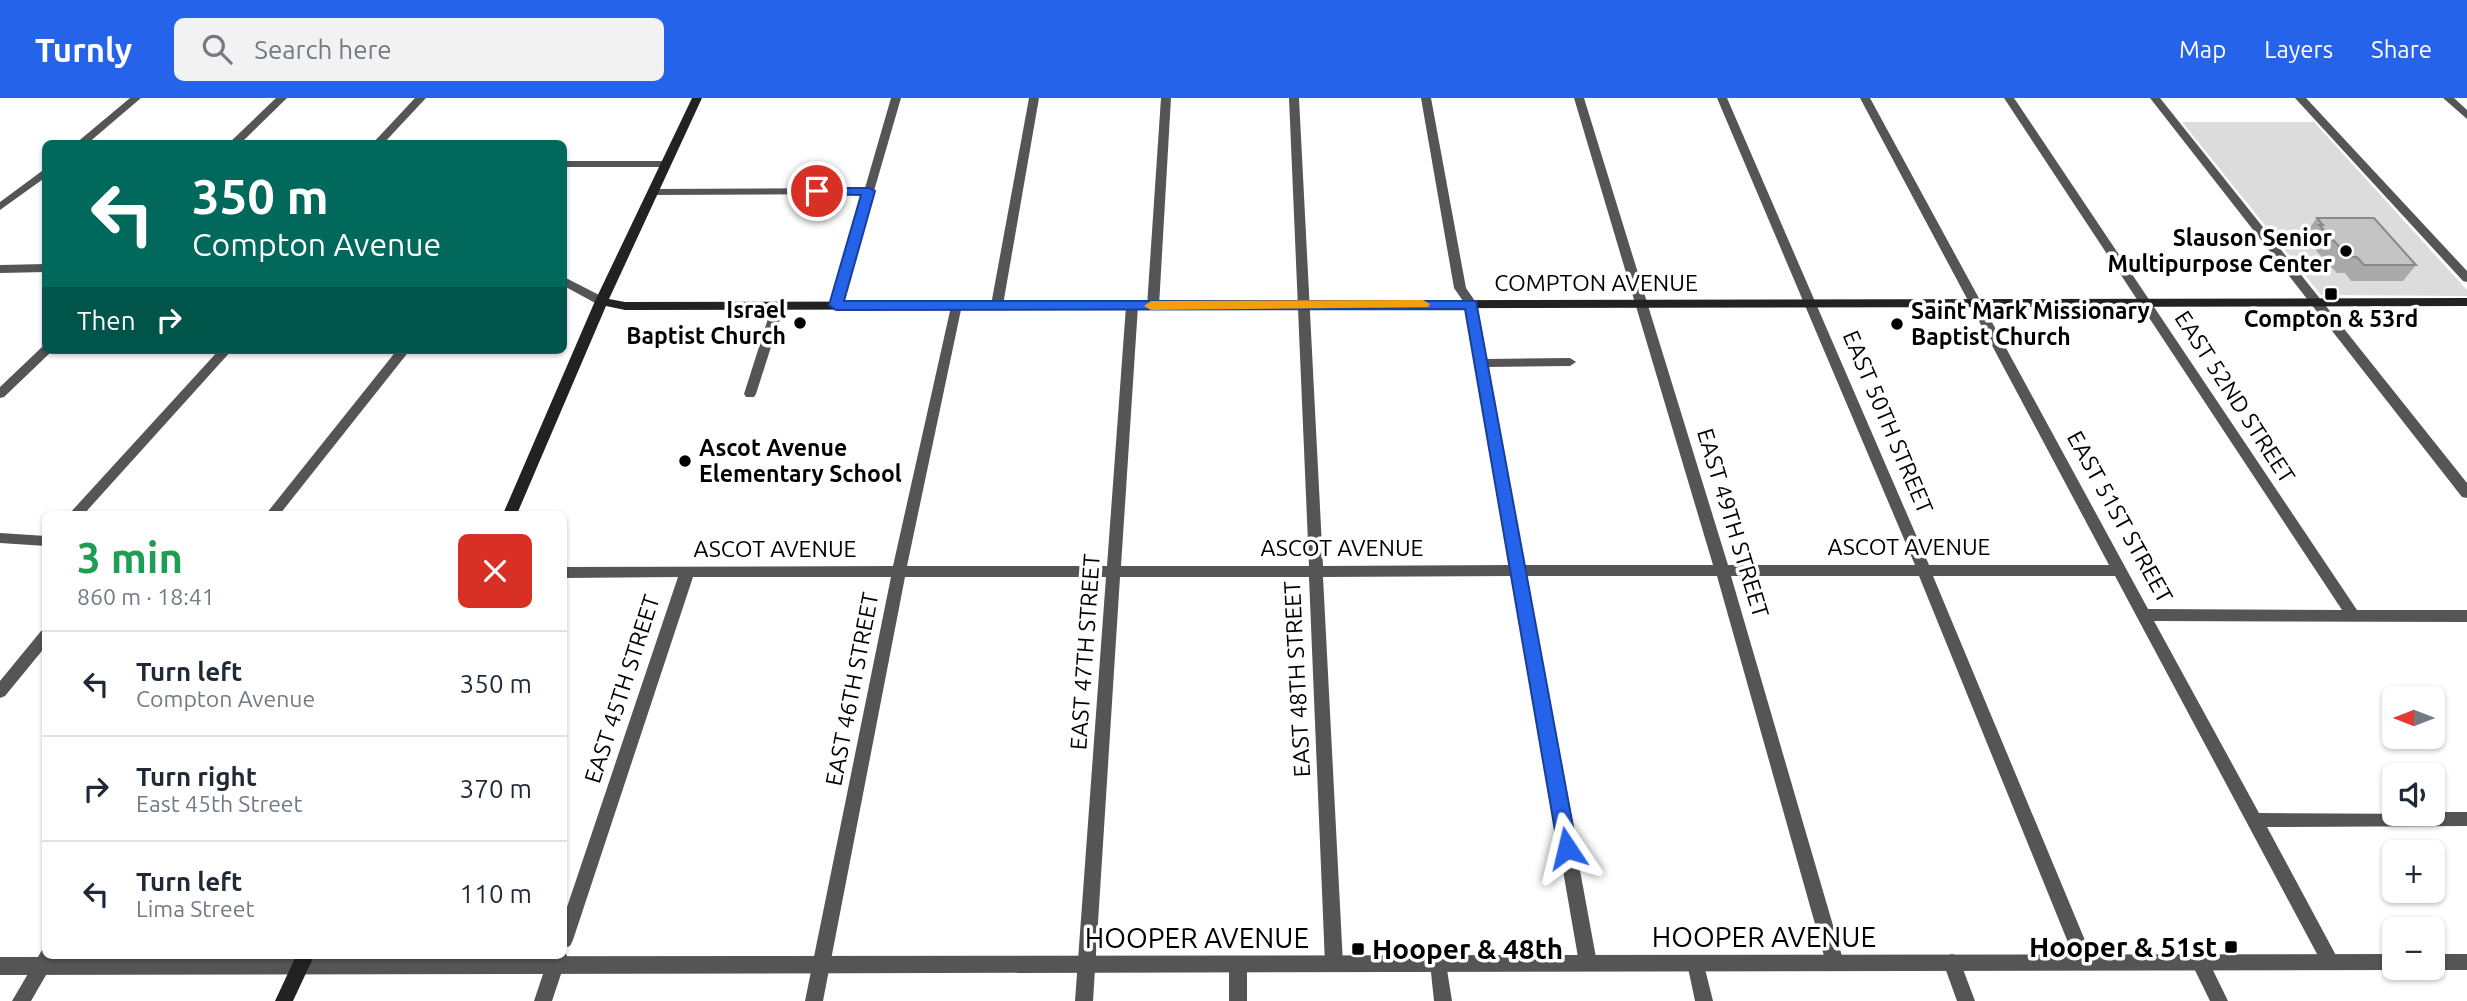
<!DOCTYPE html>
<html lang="en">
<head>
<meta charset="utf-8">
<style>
	:root { --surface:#fff; --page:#f2f2f3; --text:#1f2937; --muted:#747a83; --line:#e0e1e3; --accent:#2563eb }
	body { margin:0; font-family:Ubuntu,sans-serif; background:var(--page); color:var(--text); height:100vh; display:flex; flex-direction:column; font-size:26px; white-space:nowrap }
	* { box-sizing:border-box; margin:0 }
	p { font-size:23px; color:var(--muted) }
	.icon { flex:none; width:38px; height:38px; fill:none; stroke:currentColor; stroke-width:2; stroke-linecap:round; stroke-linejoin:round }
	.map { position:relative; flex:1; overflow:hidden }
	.details { position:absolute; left:42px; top:413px; width:525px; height:448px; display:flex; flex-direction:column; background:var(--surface); border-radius:10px; box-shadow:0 2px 5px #0004 }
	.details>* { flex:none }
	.guide { position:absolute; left:42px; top:42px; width:525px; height:214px; border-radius:10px; box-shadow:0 2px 5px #0004; background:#00695c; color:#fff; overflow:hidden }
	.needle { width:46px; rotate:270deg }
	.buttons { position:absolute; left:2382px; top:588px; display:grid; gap:14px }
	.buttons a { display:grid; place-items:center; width:63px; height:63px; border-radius:10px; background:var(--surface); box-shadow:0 2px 5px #0004; font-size:35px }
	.pin { position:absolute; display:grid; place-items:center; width:60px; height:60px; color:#fff; margin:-30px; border:4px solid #fff; border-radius:50%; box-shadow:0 2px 7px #0007 }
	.me { position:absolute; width:77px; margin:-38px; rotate:350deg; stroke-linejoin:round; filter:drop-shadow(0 0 5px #0008) }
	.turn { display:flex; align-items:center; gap:24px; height:147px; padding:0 35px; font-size:32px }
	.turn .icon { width:91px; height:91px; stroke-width:2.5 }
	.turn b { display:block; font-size:49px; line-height:60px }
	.then { display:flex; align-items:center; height:66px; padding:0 35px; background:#0003; gap:14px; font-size:26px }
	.round { display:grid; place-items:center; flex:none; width:74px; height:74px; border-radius:10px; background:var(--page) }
	.head { display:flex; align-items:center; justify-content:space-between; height:119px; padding:0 35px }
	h1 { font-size:42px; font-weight:700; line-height:52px; color:#1e9e55 }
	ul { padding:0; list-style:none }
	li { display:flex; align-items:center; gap:21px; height:105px; padding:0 35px; border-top:2px solid var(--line) }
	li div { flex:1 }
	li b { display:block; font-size:26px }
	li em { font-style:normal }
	header { display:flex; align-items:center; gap:42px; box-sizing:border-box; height:98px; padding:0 35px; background:var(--accent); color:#fff }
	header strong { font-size:33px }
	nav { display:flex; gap:38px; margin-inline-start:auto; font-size:24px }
	.search { width:490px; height:63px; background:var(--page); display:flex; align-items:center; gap:18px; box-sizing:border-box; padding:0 24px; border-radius:10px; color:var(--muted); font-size:26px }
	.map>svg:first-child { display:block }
	.green { fill:#dcdcdc }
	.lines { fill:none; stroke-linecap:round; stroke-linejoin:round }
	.minor { fill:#555; fill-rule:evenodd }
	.tertiary { fill:#555; fill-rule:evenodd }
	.secondary { fill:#222; fill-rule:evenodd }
	.wall { fill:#a9a9a9 }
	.building { fill:#c4c4c4; stroke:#898989; stroke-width:2 }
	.route { fill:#2563eb; stroke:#184099; stroke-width:2 }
	.slow { fill:#f59e0b }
	.poi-dot { fill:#000; stroke:#fff; stroke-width:2.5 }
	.labels { text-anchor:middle; stroke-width:7; stroke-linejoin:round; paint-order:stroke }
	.poi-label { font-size:23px; font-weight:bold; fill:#000; stroke:#fff; text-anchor:end }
	.street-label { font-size:23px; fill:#000; stroke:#fff }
	.near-street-label { font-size:28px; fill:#000; stroke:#fff }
	.near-poi-label { font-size:28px; font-weight:bold; fill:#000; stroke:#fff; text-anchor:end }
</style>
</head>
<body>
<header>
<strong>Turnly</strong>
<div class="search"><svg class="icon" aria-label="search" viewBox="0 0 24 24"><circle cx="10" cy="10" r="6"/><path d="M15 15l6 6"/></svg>Search here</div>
<nav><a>Map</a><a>Layers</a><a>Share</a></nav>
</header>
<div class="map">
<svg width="2467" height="903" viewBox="0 0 2467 903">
	<rect width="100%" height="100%" fill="#fff"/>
	<!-- green -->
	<polygon class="green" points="2182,24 2314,24 2467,192 2467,198 2321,197"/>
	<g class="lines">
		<!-- minor -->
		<g class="minor">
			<polygon points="130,0 141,0 87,46 75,46"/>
			<polygon points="276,0 287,0 240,46 228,46"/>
			<polygon points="415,0 426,0 383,46 372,46"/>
			<polygon points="891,0 901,0 840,210 836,211 830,207 863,96 653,97 648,94 653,91 865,90"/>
			<polygon points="1029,0 1039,0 1003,207 997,211 991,207"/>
			<polygon points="1161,0 1171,0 1159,208 1153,212 1147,208"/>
			<polygon points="1289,0 1299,0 1323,468 1510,467 1465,206 1454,190 1421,0 1431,0 1466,190 1477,206 1487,261 1570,260 1576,264 1570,268 1488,269 1524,467 1713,467 1574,0 1584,0 1728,467 1915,467 1717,0 1727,0 1929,467 2109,467 1860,0 1870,0 2148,511 2342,512 2004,0 2014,0 2357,512 2467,512 2467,524 2154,523 2259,715 2432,716 2432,714 2467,714 2467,728 2267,729 2339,863 2336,869 2330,871 2324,869 2115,478 1933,478 2094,864 2091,870 2085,872 2079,870 2076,864 1919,478 1731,478 1844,865 1841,871 1835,873 1829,871 1826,865 1717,478 1526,478 1597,865 1594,871 1588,873 1582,871 1579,865 1512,478 1323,479 1343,866 1340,872 1334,874 1328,872 1325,866 1309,479 1120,479 1093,903 1075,903 1106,479 905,479 823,903 805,903 891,479 693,479 573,842 570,848 564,850 564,818 678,479 564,480 564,469 893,468 952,204 956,203 962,207 907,468 1107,468 1126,208 1132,204 1138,208 1121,468 1309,468"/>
			<polygon points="2150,0 2160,0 2467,385 2467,400 2462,399"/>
			<polygon points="2295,0 2306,0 2467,173 2467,184 2463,183"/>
			<polygon points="564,63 666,63 671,66 666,69 564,69"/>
			<polygon points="46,70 46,79 0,112 0,104"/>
			<polygon points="778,204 784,208 756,296 754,299 746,299 744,296 772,208"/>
			<polygon points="46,248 46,252 52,252 50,255 4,299 0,300 0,289 42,249"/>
			<polygon points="219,252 232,252 84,416 69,416"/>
			<polygon points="397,252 410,252 280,416 266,416"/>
			<polygon points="46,531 46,548 5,598 0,600 0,583 41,533"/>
			<polygon points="46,851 46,858 57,858 31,903 12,903 42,852"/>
			<polygon points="564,852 567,858 552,903 534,903 549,858 564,858"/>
			<polygon points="1952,856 1958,858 1975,903 1957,903 1943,864 1946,858"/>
			<polygon points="2200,856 2206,858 2228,903 2210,903 2191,864 2194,858"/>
			<polygon points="1439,857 1445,859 1452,903 1434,903 1430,865 1433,859"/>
			<polygon points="1696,857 1702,859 1713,903 1695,903 1687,865 1690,859"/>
			<polygon points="1238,858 1244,860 1247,866 1247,903 1229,903 1229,866 1232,860"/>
		</g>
		<!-- tertiary -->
		<g class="tertiary">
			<polygon points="2443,0 2454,0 2467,12 2467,21"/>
			<polygon points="46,166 46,174 0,175 0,167"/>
			<polygon points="564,179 605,200 607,203 601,207 597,206 564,188"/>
			<polygon points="0,435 46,438 46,448 0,445"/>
			<polygon points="2394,856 2394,870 2400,870 2394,872 0,877 0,859"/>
			<polygon points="2432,856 2467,856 2467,872 2432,872 2426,870 2432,870"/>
		</g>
		<!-- secondary -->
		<g class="secondary">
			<polygon points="692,0 702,0 609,201 625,204 2467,200 2467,208 625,212 606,208 517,416 503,416 595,203"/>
			<polygon points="296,858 314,858 293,903 275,903"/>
		</g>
	</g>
	<!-- wall -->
	<polygon class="wall" points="2317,120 2416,167 2403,183 2351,183 2345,175 2337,175 2307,143 2309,141 2305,136"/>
	<!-- building -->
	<polygon class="building" points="2317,120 2374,120 2416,167 2364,167 2357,159 2349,159 2319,127 2323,127"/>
	<!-- route -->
	<polygon class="route" points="817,90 869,90 875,93 844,203 1476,203 1577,750 1574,756 1567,759 1561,756 1558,750 1465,211 836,212 829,207 861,97 812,96 812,91"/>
	<!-- slow -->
	<polygon class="slow" points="1423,202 1430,206 1428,209 1151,212 1144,208 1151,203"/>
	<!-- markers -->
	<g class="poi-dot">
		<circle cx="2346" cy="153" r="7"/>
		<rect x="2324" y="189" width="14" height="14" rx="3.5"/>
		<circle cx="800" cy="225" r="7"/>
		<circle cx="1897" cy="226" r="7"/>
		<circle cx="685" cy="363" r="7"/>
		<rect x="2224" y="842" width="14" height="14" rx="3.5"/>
		<rect x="1351" y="844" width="14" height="14" rx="3.5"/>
	</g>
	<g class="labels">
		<!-- poi labels -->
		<g class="poi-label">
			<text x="2332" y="148">Slauson Senior<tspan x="2332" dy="26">Multipurpose Center</tspan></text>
			<text x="786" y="220">Israel<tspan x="786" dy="26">Baptist Church</tspan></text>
			<text x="1911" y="221" text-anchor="start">Saint Mark Missionary<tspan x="1911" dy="26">Baptist Church</tspan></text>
			<text x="2331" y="229" text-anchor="middle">Compton &amp; 53rd</text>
			<text x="699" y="358" text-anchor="start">Ascot Avenue<tspan x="699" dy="26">Elementary School</tspan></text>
		</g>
		<!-- street labels -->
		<g class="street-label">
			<text x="1596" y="193">COMPTON AVENUE</text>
			<text transform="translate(2235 299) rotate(57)" y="8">EAST 52ND STREET</text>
			<text transform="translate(1888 324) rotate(67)" y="8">EAST 50TH STREET</text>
			<text transform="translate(2120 419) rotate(61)" y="8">EAST 51ST STREET</text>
			<text transform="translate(1733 425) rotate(73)" y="8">EAST 49TH STREET</text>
			<text x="1909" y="457">ASCOT AVENUE</text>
			<text x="1342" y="458">ASCOT AVENUE</text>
			<text x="775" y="459">ASCOT AVENUE</text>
			<text transform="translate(1085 554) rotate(-86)" y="8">EAST 47TH STREET</text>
			<text transform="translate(1297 581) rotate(-93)" y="8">EAST 48TH STREET</text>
			<text transform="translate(622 591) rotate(-72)" y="8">EAST 45TH STREET</text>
			<text transform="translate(852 591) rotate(-79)" y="8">EAST 46TH STREET</text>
		</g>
		<!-- near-street labels -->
		<g class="near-street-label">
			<text x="1764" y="849">HOOPER AVENUE</text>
			<text x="1197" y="850">HOOPER AVENUE</text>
		</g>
		<!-- near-poi labels -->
		<g class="near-poi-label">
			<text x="2217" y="859">Hooper &amp; 51st</text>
			<text x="1372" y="861" text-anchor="start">Hooper &amp; 48th</text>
		</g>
	</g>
</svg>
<div class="buttons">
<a><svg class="needle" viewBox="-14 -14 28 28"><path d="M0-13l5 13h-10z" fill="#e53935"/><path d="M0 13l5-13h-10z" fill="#747a83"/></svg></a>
<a><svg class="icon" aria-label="sound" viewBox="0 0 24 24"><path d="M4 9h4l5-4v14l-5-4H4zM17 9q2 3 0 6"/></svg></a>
<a>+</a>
<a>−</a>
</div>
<div class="pin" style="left:817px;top:93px;background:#d93025"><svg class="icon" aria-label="arrive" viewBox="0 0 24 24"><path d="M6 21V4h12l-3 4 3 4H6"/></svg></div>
<svg class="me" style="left:1567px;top:750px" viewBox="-20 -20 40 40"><path d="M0-17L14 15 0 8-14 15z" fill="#2563eb" stroke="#fff" stroke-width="4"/></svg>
<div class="guide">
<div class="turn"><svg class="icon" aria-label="left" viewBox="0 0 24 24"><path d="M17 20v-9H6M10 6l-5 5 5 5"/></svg><div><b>350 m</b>Compton Avenue</div></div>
<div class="then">Then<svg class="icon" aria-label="right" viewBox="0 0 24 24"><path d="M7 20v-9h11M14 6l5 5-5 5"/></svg></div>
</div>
<section class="details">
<div class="head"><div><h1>3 min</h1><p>860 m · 18:41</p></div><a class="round" style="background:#d93025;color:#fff"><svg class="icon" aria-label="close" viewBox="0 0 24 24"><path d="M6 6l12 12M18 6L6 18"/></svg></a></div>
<ul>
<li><svg class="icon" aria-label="left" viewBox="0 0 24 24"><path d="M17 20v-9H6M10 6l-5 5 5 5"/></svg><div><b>Turn left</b><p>Compton Avenue</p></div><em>350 m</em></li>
<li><svg class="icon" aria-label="right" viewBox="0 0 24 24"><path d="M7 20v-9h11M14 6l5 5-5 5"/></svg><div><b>Turn right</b><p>East 45th Street</p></div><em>370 m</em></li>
<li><svg class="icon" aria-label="left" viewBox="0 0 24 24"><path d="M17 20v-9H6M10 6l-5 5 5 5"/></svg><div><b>Turn left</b><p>Lima Street</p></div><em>110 m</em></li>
</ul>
</section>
</div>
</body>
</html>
